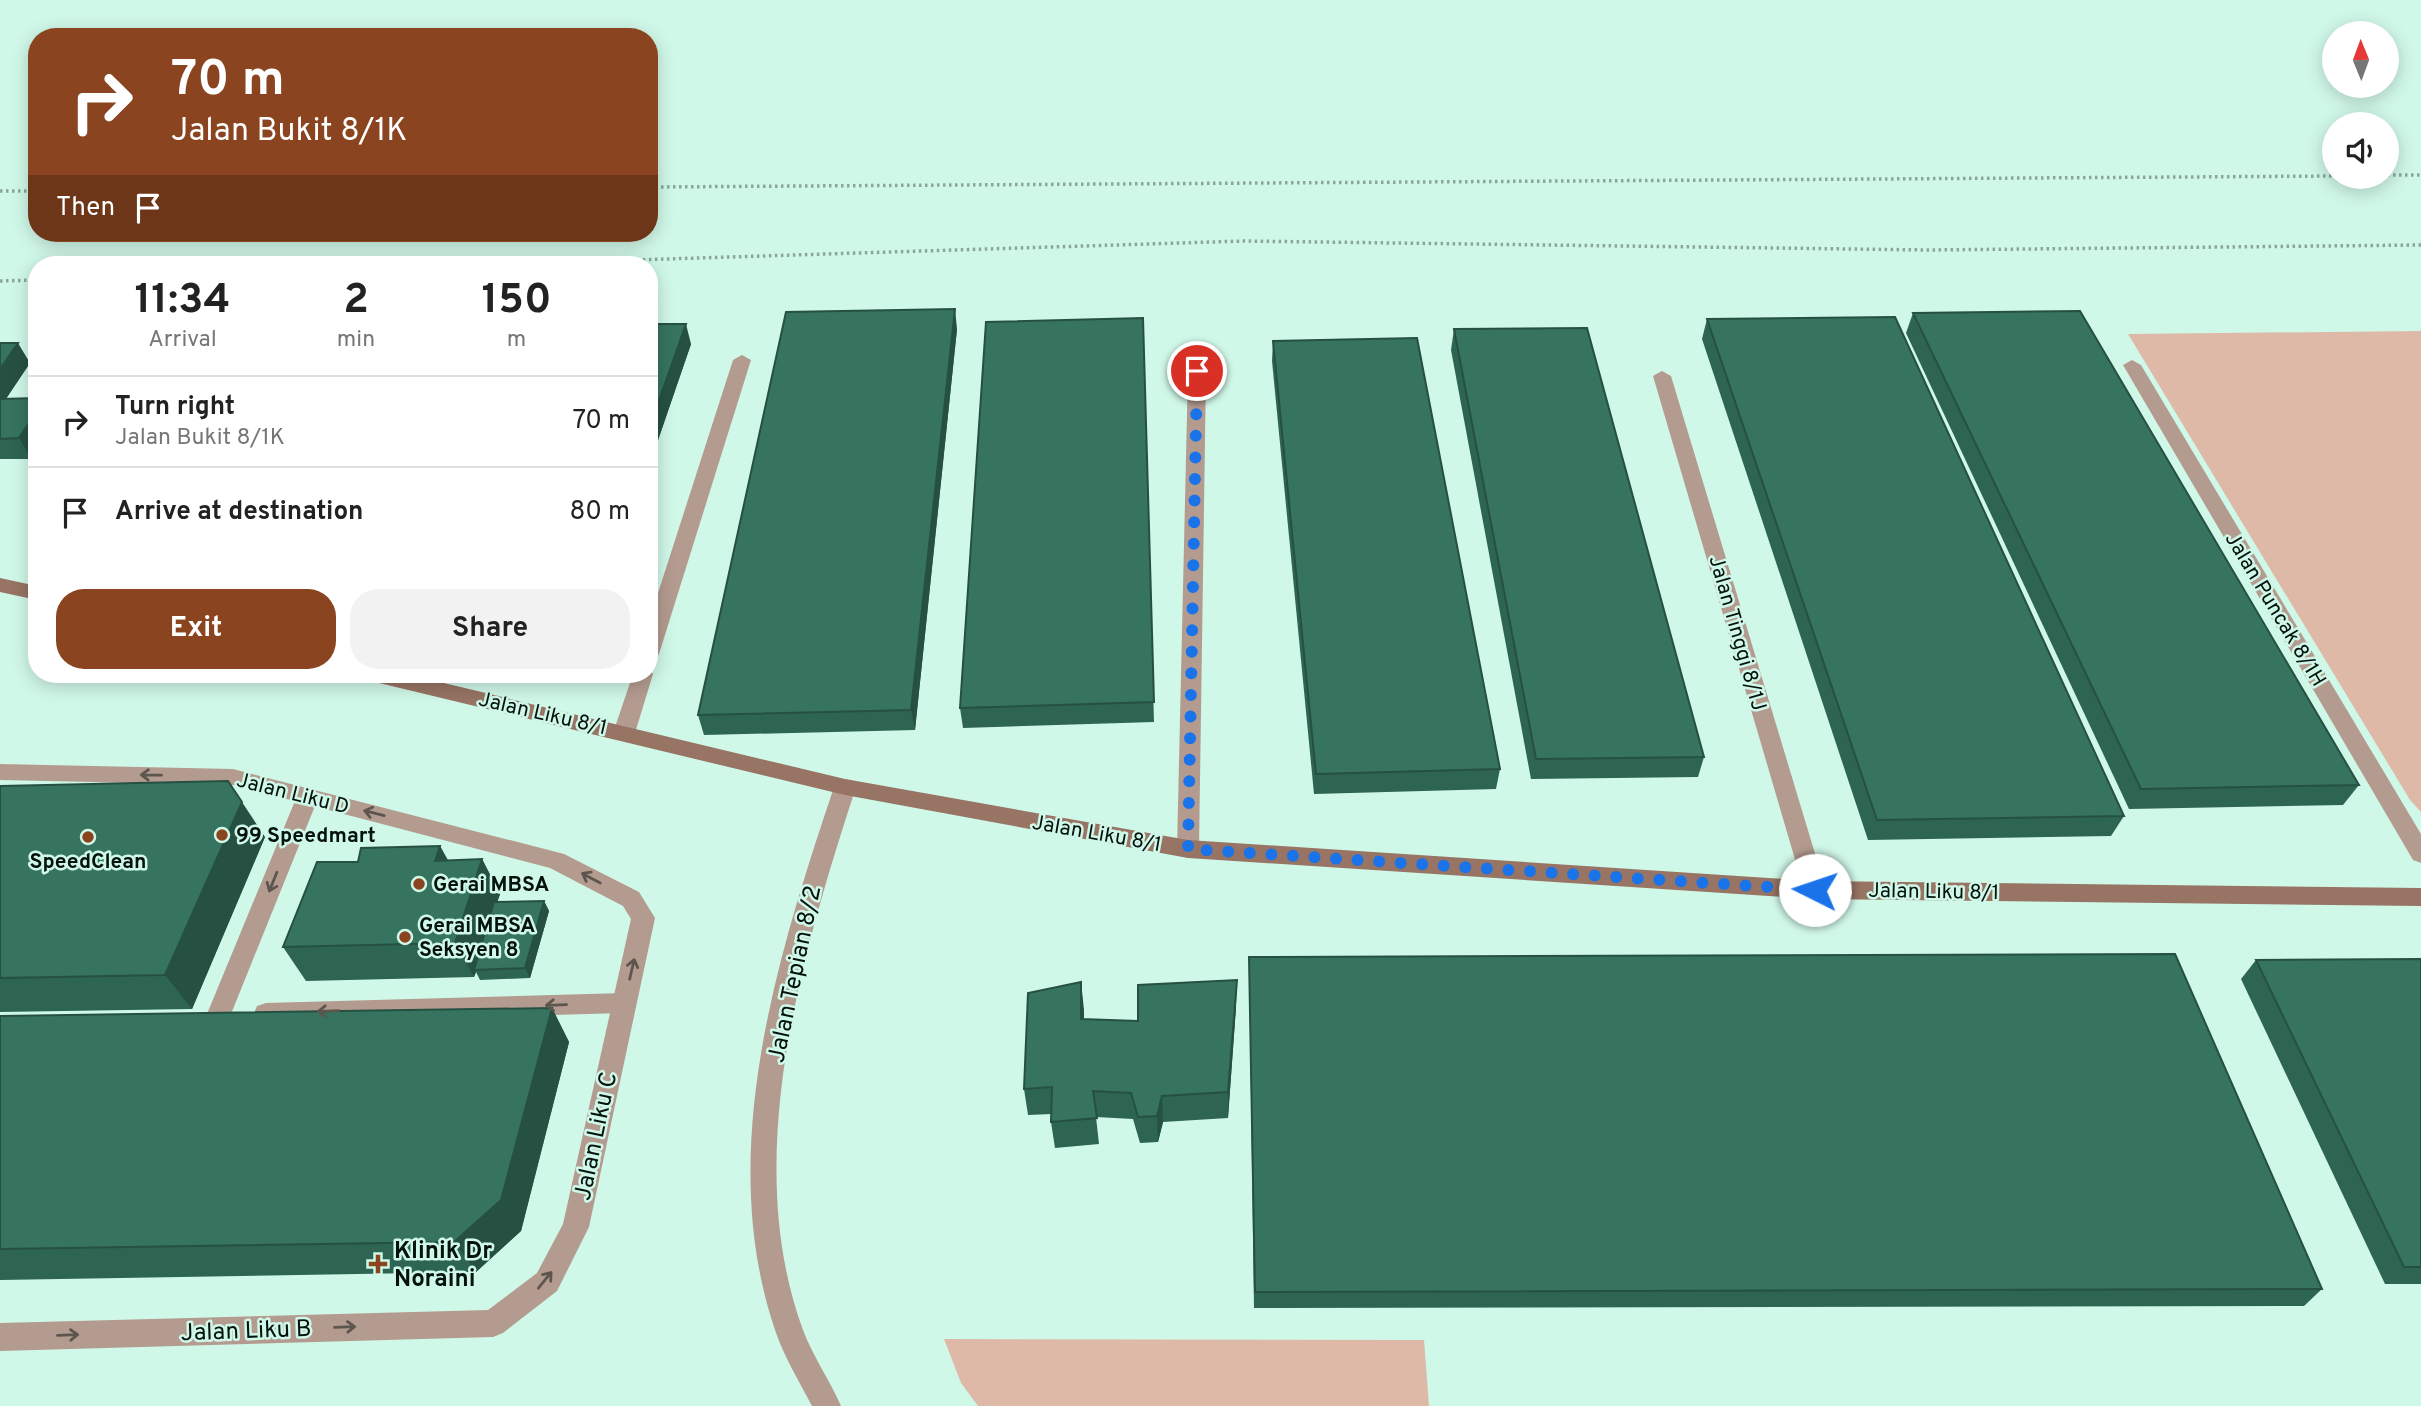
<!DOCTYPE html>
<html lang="en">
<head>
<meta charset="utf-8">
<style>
	:root { --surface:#fff; --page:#f2f2f2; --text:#222; --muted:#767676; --line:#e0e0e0; --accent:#8a441f }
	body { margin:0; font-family:Overpass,sans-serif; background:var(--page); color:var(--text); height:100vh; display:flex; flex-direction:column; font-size:26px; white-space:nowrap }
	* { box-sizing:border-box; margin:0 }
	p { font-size:23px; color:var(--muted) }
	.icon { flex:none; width:38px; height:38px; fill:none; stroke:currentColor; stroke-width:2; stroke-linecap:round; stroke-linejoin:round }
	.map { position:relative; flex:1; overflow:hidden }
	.details { position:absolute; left:28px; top:256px; width:630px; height:427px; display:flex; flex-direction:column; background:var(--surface); border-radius:28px; box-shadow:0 4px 18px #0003 }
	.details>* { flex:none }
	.banner { position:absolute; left:28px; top:28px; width:630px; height:214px; border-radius:28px; box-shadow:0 4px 18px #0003; background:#8a441f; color:#fff; overflow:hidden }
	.needle { width:46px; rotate:359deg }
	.buttons { position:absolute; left:2322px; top:21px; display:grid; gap:14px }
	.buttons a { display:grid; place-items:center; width:77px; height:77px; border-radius:50%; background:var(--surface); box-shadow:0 4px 18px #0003; font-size:35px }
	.pin { position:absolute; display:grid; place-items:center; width:60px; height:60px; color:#fff; margin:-30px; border:4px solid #fff; border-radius:50%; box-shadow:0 2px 7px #0007 }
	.me { position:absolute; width:77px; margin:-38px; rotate:274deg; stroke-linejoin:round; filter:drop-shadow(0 0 5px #0008) }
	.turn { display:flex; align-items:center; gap:24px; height:147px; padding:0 28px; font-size:32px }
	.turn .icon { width:91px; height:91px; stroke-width:2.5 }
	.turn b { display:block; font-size:49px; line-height:60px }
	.then { display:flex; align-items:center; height:66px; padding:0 28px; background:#0003; gap:14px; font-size:26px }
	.eta { display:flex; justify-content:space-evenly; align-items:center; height:119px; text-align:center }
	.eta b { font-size:42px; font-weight:700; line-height:49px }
	.cta { display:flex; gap:14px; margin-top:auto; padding:14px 28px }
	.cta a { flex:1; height:80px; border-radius:28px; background:var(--accent); color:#fff; font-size:28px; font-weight:700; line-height:80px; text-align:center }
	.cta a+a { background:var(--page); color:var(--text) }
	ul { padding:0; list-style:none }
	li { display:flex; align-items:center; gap:21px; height:91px; padding:0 28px; border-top:2px solid var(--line) }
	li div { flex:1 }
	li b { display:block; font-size:26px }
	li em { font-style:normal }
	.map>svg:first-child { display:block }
	.green { fill:#deb9a7 }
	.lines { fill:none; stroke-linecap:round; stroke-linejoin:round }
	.path { stroke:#88a79a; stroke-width:3.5; stroke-dasharray:2.5 3.5; stroke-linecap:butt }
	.lane { fill:#b49b90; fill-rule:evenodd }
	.street { fill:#b49b90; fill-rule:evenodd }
	.secondary { fill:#977464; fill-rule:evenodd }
	.wall { fill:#2e6452 }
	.shaded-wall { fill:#265142 }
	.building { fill:#36745f; stroke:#265142; stroke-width:2 }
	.oneway { stroke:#5c564e }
	.route { stroke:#1a73e8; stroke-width:12; stroke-dasharray:0 21.6 }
	.poi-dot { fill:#8a441f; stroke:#d0f8e8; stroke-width:2.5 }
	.labels { text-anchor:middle; stroke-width:5; stroke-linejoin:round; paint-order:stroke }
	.street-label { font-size:21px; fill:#05120d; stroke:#d0f8e8 }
	.poi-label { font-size:21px; font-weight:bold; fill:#05120d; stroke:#d0f8e8; text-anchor:start }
	.near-street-label { font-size:24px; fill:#05120d; stroke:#d0f8e8 }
	.near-poi-label { font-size:24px; font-weight:bold; fill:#05120d; stroke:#d0f8e8; text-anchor:start }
</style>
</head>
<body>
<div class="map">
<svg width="2421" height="1406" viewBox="0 0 2421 1406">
	<rect width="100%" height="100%" fill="#d0f8e8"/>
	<!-- green -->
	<g class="green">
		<polygon points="2421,331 2421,812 2410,800 2128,334"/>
		<polygon points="944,1339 1424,1340 1429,1406 978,1406 961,1383"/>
	</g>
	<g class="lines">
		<!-- path -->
		<g class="path">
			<polyline points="2387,175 2421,175"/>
			<polyline points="649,187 2334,176"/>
			<polyline points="0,191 37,191"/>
			<polyline points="505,264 1244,241 1927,250 2421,245"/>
			<polyline points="0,281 37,280"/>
		</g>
		<!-- lane -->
		<g class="lane">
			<polygon points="308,787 316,790 319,796 231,1014 228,1021 219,1024 210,1021 207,1014 297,796 300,790"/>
			<polygon points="624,993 633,996 636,1003 633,1010 624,1013 266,1023 257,1020 254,1013 257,1006 266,1003"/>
		</g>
		<!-- street -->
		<g class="street">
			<polygon points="742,355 751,360 659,654 656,659 649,661 649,621 733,360"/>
			<polygon points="2132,360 2141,365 2421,834 2421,863 2413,860 2123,365"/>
			<polygon points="1197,366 1206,371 1199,849 1196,855 1188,858 1180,855 1177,849 1188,371"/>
			<polygon points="1662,371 1671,376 1826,890 1823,897 1815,899 1807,897 1804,890 1653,376"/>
			<polygon points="649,668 653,674 635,733 632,739 624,741 616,739 613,733 633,674 649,674"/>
			<polygon points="0,764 233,769 564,854 639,892 655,918 589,1227 557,1291 503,1333 493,1337 0,1351 0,1323 488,1310 537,1273 563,1224 631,919 623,906 550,868 233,785 0,780"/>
			<path d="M845,779L853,781L856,787C802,953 740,1159 803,1330C813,1357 830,1380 841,1406H812C799,1381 784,1357 775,1330C715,1153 777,957 834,787L837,781Z"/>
		</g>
		<!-- secondary -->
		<g class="secondary">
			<polygon points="0,578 37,586 37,600 0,592"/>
			<polygon points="365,674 406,674 845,779 1188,840 1815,881 2421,888 2421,906 1815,899 1188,858 845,795 375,682 368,679"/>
		</g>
	</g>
	<!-- wall -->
	<g class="wall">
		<polygon points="1913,313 2359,785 2343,805 2129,809 1906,333"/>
		<polygon points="1143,318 1154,722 963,728 960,708"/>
		<polygon points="1707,319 2124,816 2111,836 1868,840 1702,339"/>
		<polygon points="649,324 691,344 657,443 649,443"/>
		<polygon points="957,329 915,730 704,735 698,715"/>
		<polygon points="1454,329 1704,757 1698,777 1531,779 1451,350"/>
		<polygon points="1273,341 1500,769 1496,789 1314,794 1272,361"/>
		<polygon points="0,343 30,363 6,398 37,398 37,451 32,459 0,459"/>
		<polygon points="0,786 265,837 192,1009 0,1012"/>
		<polygon points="440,846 448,860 482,859 500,894 497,902 544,901 549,911 530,978 480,980 476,972 474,977 306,981 283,947 358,862"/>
		<polygon points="1249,957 2322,1289 2304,1306 1254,1308"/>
		<polygon points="2421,959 2421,1284 2385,1284 2241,979 2256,960"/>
		<polygon points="1081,982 1084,1019 1138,1021 1236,1007 1228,1118 1163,1122 1158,1142 1140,1143 1133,1119 1096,1117 1099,1144 1055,1148 1051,1122 1052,1114 1028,1115 1024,1089"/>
		<polygon points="552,1008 569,1042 521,1231 476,1272 0,1280 0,1016"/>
	</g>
	<!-- shaded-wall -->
	<g class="shaded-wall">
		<polygon points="955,309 957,329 915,730 911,710"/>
		<polygon points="686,324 691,344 657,443 651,423"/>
		<polygon points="18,343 30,363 0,408 0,369"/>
		<polygon points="37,411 37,451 32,459 19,438"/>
		<polygon points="242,802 265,837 192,1009 165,975"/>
		<polygon points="440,846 458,881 435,861"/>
		<polygon points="482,859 500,894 476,970 474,970 476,972 474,977 455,943"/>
		<polygon points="544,901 549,911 530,978 525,968"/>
		<polygon points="1237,980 1236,1007 1228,1118 1228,1092"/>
		<polygon points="1081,982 1084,1010 1084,1046 1081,1019"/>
		<polygon points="552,1008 569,1042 521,1231 476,1272 454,1242"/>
		<polygon points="1162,1096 1163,1122 1158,1142 1157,1116"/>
	</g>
	<!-- building -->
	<g class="building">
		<polygon points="955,309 911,710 698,715 786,312"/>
		<polygon points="2080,311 2359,785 2141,789 1913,313"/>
		<polygon points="1895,317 2124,816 1877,820 1707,319"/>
		<polygon points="1143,318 1154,702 960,708 986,322"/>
		<polygon points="649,324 686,324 651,423 649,423"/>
		<polygon points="1587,328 1704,757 1536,759 1454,329"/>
		<polygon points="1417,338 1500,769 1316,774 1273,341"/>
		<polygon points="0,343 18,343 0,369"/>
		<polygon points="37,398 37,411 19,438 0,439 0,399"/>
		<polygon points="228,781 242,802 165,975 0,978 0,786"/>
		<polygon points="440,846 435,861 482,859 455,943 283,947 317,862 358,862 361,848"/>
		<polygon points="544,901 525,968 474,970 494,902"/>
		<polygon points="2175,954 2322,1289 1255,1292 1249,957"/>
		<polygon points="2421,959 2421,1267 2404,1267 2256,960"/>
		<polygon points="1237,980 1228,1092 1162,1096 1157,1116 1138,1117 1131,1093 1093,1091 1097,1118 1051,1122 1052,1087 1024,1089 1028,993 1081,982 1081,1019 1138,1021 1138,985"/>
		<polygon points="552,1008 501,1200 454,1242 0,1249 0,1016"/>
	</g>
	<!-- one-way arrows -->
	<defs><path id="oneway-shaft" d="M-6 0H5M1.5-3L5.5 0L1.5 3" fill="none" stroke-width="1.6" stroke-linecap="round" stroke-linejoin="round" transform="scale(1.75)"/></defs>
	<g class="oneway">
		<use href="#oneway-shaft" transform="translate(151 775) rotate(-179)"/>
		<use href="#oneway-shaft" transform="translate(374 813) rotate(-166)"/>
		<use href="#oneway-shaft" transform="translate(591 878) rotate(-152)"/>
		<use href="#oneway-shaft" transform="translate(273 882) rotate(112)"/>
		<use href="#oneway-shaft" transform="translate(632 969) rotate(-77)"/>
		<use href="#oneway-shaft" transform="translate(556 1005) rotate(178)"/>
		<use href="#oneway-shaft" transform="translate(328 1011) rotate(178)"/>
		<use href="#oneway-shaft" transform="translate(545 1280) rotate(-51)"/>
		<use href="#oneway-shaft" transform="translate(345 1327) rotate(-2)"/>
		<use href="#oneway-shaft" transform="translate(68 1335) rotate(-2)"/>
	</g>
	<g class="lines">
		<!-- route -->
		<polyline class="route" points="1197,371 1188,849 1815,890"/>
	</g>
	<!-- markers -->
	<g class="poi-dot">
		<circle cx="222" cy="835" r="7"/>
		<circle cx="88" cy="837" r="7"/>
		<circle cx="419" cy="884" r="7"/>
		<circle cx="405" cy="937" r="7"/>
		<path d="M374.5 1253.5h7v7h7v7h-7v7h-7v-7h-7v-7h7z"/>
	</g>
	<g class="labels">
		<!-- street labels -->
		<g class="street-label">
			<text transform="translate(2276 609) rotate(59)" y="7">Jalan Puncak 8/1H</text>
			<text transform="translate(1738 633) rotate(74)" y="7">Jalan Tinggi 8/1J</text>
			<text transform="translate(543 713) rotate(13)" y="7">Jalan Liku 8/1</text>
			<text transform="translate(293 793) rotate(14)" y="7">Jalan Liku D</text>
			<text transform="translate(1097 833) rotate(10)" y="7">Jalan Liku 8/1</text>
			<text transform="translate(1934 891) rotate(1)" y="7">Jalan Liku 8/1</text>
		</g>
		<!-- poi labels -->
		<g class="poi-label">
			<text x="236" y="842">99 Speedmart</text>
			<text x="88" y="868" text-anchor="middle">SpeedClean</text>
			<text x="433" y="891">Gerai MBSA</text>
			<text x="419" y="932">Gerai MBSA<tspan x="419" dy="24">Seksyen 8</tspan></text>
		</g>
		<!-- near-street labels -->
		<g class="near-street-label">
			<text transform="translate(794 974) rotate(-78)" y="8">Jalan Tepian 8/2</text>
			<text transform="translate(595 1136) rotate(-78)" y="8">Jalan Liku C</text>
			<text transform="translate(246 1330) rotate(-2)" y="8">Jalan Liku B</text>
		</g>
		<!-- near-poi labels -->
		<g class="near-poi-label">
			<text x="394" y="1258">Klinik Dr<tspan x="394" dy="28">Noraini</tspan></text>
		</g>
	</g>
</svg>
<div class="buttons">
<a><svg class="needle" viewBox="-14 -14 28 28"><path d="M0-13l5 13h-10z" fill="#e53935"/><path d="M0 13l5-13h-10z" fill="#767676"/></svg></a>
<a><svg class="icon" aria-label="sound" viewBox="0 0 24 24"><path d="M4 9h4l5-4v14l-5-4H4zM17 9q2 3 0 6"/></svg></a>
</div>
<div class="pin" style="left:1197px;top:371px;background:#d93025"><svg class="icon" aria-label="arrive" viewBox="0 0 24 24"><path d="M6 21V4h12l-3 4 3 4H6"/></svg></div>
<svg class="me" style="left:1815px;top:890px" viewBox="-20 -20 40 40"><circle r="19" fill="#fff"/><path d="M0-13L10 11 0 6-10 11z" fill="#1a73e8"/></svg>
<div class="banner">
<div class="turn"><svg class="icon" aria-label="right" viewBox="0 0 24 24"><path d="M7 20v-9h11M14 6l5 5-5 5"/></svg><div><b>70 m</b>Jalan Bukit 8/1K</div></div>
<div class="then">Then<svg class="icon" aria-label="arrive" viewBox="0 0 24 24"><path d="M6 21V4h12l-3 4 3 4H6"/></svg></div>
</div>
<section class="details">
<div class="eta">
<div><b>11:34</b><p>Arrival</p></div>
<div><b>2</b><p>min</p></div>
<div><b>150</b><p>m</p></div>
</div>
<ul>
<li><svg class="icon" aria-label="right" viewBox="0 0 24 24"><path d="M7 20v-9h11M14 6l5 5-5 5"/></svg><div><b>Turn right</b><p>Jalan Bukit 8/1K</p></div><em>70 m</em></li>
<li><svg class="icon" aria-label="arrive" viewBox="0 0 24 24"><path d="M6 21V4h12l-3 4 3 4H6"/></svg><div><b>Arrive at destination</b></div><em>80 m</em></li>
</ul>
<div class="cta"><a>Exit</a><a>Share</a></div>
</section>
</div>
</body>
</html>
